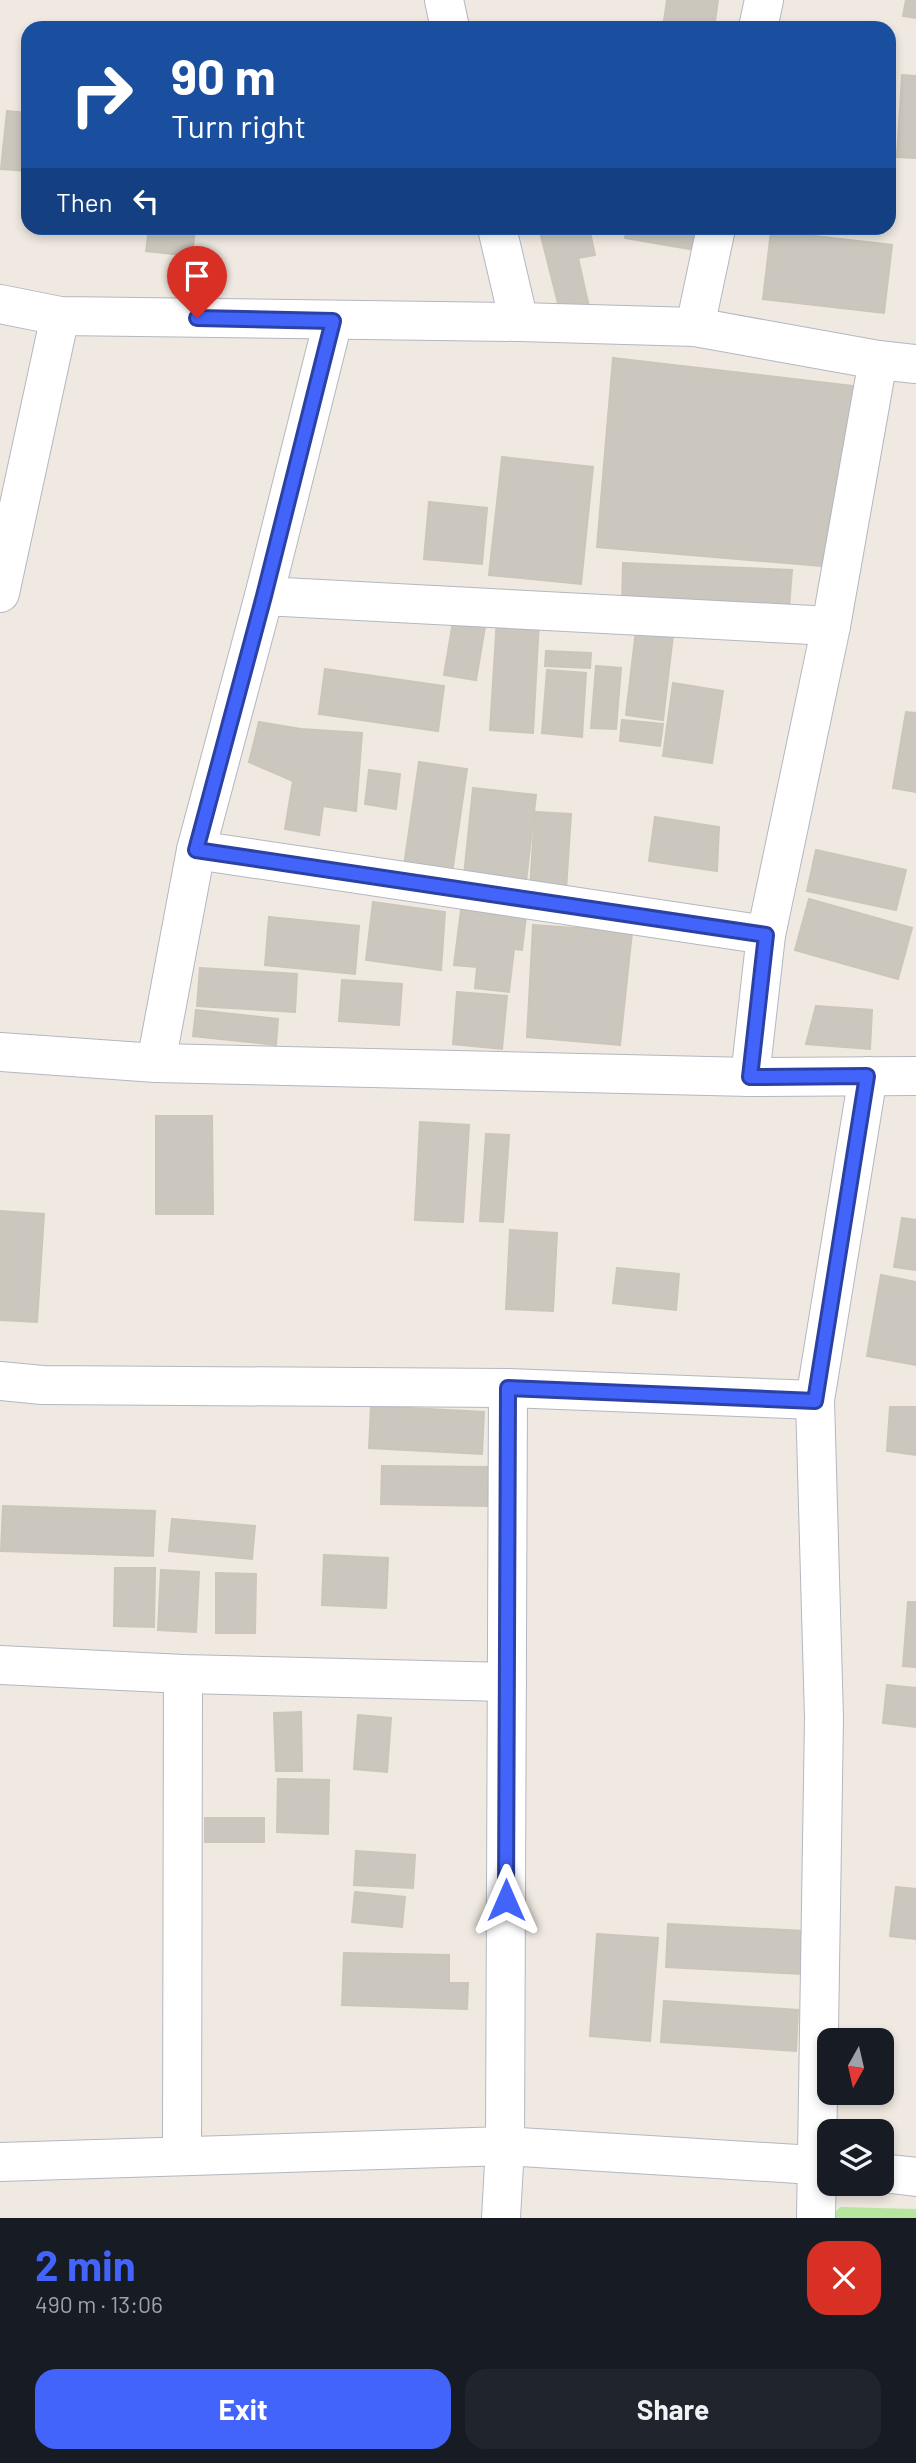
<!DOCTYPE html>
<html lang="en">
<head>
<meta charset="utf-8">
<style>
	:root { --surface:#171b24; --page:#20242c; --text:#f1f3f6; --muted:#9ea1a6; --accent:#4264fb }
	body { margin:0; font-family:Barlow,sans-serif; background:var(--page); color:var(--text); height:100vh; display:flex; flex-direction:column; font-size:26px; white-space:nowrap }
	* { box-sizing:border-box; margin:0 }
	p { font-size:23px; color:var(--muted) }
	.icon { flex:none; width:38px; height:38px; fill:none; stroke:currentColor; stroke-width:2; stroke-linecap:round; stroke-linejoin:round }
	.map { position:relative; height:2218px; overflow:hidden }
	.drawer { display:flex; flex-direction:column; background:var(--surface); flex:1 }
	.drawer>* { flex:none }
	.top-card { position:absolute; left:21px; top:21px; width:875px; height:214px; border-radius:21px; box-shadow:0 4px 10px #0003; background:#1a4fa0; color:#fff; overflow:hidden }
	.needle { width:46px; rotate:188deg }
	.tools { position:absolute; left:817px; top:2028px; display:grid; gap:14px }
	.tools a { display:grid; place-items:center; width:77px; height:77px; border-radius:14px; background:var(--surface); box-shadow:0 4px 10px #0003; font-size:35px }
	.pin { position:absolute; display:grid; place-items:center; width:60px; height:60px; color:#fff; margin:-72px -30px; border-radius:50% 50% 50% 0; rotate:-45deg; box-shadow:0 0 7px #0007 }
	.pin .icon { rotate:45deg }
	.me { position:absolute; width:77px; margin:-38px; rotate:0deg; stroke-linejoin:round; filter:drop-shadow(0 0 5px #0008) }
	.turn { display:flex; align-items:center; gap:24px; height:147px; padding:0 35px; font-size:32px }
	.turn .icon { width:91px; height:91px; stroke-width:2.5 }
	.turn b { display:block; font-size:49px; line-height:60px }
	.then { display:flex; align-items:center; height:66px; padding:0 35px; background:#0003; gap:14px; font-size:26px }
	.round { display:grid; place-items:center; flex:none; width:74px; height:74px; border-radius:21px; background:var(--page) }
	.head { display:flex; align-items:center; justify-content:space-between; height:119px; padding:0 35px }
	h1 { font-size:42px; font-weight:700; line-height:52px; color:var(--accent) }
	.cta { display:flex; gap:14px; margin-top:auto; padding:14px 35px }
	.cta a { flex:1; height:80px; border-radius:21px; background:var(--accent); color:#fff; font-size:28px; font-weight:700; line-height:80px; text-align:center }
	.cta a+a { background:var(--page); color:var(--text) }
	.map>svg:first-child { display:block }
	.green { fill:#b6e59e }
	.building { fill:#cbc7bf; stroke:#cbc5ba; stroke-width:2 }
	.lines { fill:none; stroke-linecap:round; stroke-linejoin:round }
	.street-casing { stroke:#b4b7c1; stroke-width:40 }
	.secondary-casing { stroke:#b4b7c1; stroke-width:40 }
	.street { stroke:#fff; stroke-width:38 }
	.secondary { stroke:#fff; stroke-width:38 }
	.route-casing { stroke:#2b41a3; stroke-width:18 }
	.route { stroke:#4264fb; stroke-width:12 }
</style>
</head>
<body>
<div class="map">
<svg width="916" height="2218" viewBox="0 0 916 2218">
	<rect width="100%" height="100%" fill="#efe9e1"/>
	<!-- green -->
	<polygon class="green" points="840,2207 916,2209 916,2218 830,2218"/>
	<!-- building -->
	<g class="building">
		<polygon points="667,0 718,0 714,28 663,28"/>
		<polygon points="906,0 916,0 916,18 903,16"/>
		<polygon points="902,75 916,76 916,158 897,157"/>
		<polygon points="7,111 28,113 28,171 1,169"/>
		<polygon points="149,228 195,228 192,256 146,251"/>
		<polygon points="539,228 589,228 595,255 578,258 589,307 560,311"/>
		<polygon points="627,228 711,228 707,252 625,238"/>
		<polygon points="771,231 892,245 884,313 763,299"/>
		<polygon points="613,358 854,386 821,566 597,547"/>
		<polygon points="502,457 593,467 581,584 489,575"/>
		<polygon points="429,502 487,508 482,564 424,559"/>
		<polygon points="623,563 792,570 789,608 622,605"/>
		<polygon points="455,610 487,615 476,680 444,675"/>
		<polygon points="497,618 539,621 533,733 490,730"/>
		<polygon points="636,630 673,635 663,720 626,715"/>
		<polygon points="546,651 591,653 590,668 545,666"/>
		<polygon points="596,666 621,668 616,729 591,728"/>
		<polygon points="325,669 444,686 438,731 319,714"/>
		<polygon points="547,670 586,673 582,737 542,733"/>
		<polygon points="673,683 723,691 712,763 663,756"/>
		<polygon points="906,712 916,713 916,792 893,788"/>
		<polygon points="622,720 663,724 660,746 620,741"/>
		<polygon points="259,722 301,729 362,733 356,811 323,806 319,835 285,829 293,781 249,762"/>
		<polygon points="419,762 467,769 452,873 404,866"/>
		<polygon points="369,770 400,774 396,809 365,804"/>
		<polygon points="473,788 536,795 526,882 464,875"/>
		<polygon points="535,812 571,814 566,890 530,888"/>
		<polygon points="655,817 719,827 717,871 649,861"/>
		<polygon points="816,850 906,870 896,910 807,891"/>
		<polygon points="809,899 912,928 898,979 795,950"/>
		<polygon points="373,902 445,912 441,970 366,960"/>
		<polygon points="461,910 526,917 522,950 514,949 509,992 475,988 477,967 454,965"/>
		<polygon points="269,917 359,926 355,974 265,965"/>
		<polygon points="533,925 632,932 620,1045 527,1037"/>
		<polygon points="200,968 297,974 295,1012 197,1006"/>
		<polygon points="342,980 402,984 399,1025 339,1021"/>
		<polygon points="457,992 507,996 502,1049 453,1044"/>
		<polygon points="816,1006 872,1010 870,1049 806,1044"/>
		<polygon points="196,1010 278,1019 276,1045 193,1036"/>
		<polygon points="156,1116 212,1116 213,1214 156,1214"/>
		<polygon points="420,1122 469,1125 463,1222 415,1220"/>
		<polygon points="486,1134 509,1135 503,1222 480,1221"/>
		<polygon points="0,1211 44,1214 37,1322 0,1320"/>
		<polygon points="902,1218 916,1220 916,1270 894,1267"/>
		<polygon points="510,1230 557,1233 553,1311 506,1309"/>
		<polygon points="617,1268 679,1274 676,1310 613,1303"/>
		<polygon points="881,1275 916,1282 916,1365 867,1356"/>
		<polygon points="371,1406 484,1412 482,1454 369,1448"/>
		<polygon points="890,1407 916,1407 916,1455 887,1451"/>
		<polygon points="382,1466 490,1467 489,1506 381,1504"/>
		<polygon points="3,1506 155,1511 153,1556 1,1551"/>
		<polygon points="172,1519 255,1526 252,1559 169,1551"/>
		<polygon points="324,1555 388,1558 386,1608 322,1605"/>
		<polygon points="115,1568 155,1568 154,1627 114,1626"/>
		<polygon points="161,1570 199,1572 196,1632 158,1630"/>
		<polygon points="216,1573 256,1574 255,1633 216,1633"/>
		<polygon points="908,1602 916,1602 916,1667 903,1666"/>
		<polygon points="887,1685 916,1688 916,1727 883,1723"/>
		<polygon points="301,1712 302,1771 276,1771 274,1713"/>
		<polygon points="358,1715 391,1718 387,1772 354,1769"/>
		<polygon points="278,1779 329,1780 328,1834 277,1832"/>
		<rect x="205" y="1818" width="59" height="24"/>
		<polygon points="356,1851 415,1855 413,1888 354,1885"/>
		<polygon points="896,1887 916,1889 916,1939 890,1936"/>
		<polygon points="355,1892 405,1897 402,1927 352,1922"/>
		<polygon points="668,1924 804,1931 802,1974 666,1967"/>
		<polygon points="597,1934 658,1938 650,2041 590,2036"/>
		<polygon points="344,1953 449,1955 449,1983 468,1983 467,2009 342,2005"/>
		<polygon points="664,2001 798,2010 796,2051 661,2042"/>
	</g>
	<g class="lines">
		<defs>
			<g id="street">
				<polyline points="444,0 450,28"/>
				<polyline points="758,28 764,0"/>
				<polyline points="497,228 519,322"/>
				<polyline points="0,304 60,316 519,322 695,327 878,360 916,364"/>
				<polyline points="695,327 716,228"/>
				<polyline points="0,593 60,316"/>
				<polyline points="264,596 831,626"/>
				<polyline points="196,850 766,935"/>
				<polyline points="156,1063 196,850 264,596 333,321"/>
				<polyline points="750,1077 766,935 831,626 878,360"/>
				<polyline points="0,1381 42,1385 508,1388 815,1400"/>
				<polyline points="0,1665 183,1674 507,1682"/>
				<polyline points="182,2156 183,1674"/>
				<polyline points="0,2162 505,2146 830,2166"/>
				<polyline points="882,2173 916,2177"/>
				<polyline points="501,2218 505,2146 508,1388"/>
				<polyline points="816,2218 824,1718 815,1400 868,1076"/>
			</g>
			<polyline id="secondary" points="0,1052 156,1063 750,1077 916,1076"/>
		</defs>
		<!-- street casing -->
		<use href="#street" class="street-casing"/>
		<!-- secondary casing -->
		<use href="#secondary" class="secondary-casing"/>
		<!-- street -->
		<use href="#street" class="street"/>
		<!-- secondary -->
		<use href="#secondary" class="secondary"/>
	</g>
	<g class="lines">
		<defs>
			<polyline id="route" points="197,318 333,321 264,596 196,850 766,935 750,1077 867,1076 815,1401 508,1388 506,1900"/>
		</defs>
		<!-- route casing -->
		<use href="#route" class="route-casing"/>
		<!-- route -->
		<use href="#route" class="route"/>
	</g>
</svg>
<div class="tools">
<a><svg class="needle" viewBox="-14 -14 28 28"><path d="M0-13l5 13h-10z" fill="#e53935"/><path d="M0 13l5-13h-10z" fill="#9ea1a6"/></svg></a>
<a><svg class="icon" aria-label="layers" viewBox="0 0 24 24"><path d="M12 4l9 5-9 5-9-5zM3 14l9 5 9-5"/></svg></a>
</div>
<div class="pin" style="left:197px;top:318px;background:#d93025"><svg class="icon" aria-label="arrive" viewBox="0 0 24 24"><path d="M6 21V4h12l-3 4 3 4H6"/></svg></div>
<svg class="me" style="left:506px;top:1900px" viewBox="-20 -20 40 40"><path d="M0-17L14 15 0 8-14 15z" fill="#4264fb" stroke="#fff" stroke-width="4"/></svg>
<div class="top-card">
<div class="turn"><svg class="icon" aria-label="right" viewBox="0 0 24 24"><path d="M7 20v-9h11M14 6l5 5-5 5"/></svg><div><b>90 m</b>Turn right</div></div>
<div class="then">Then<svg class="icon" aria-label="left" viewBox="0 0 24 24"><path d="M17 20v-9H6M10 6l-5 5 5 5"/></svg></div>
</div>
</div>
<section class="drawer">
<div class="head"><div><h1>2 min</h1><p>490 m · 13:06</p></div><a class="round" style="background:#d93025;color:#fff"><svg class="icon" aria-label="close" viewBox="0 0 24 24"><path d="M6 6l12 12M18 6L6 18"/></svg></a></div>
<div class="cta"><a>Exit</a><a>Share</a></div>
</section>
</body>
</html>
